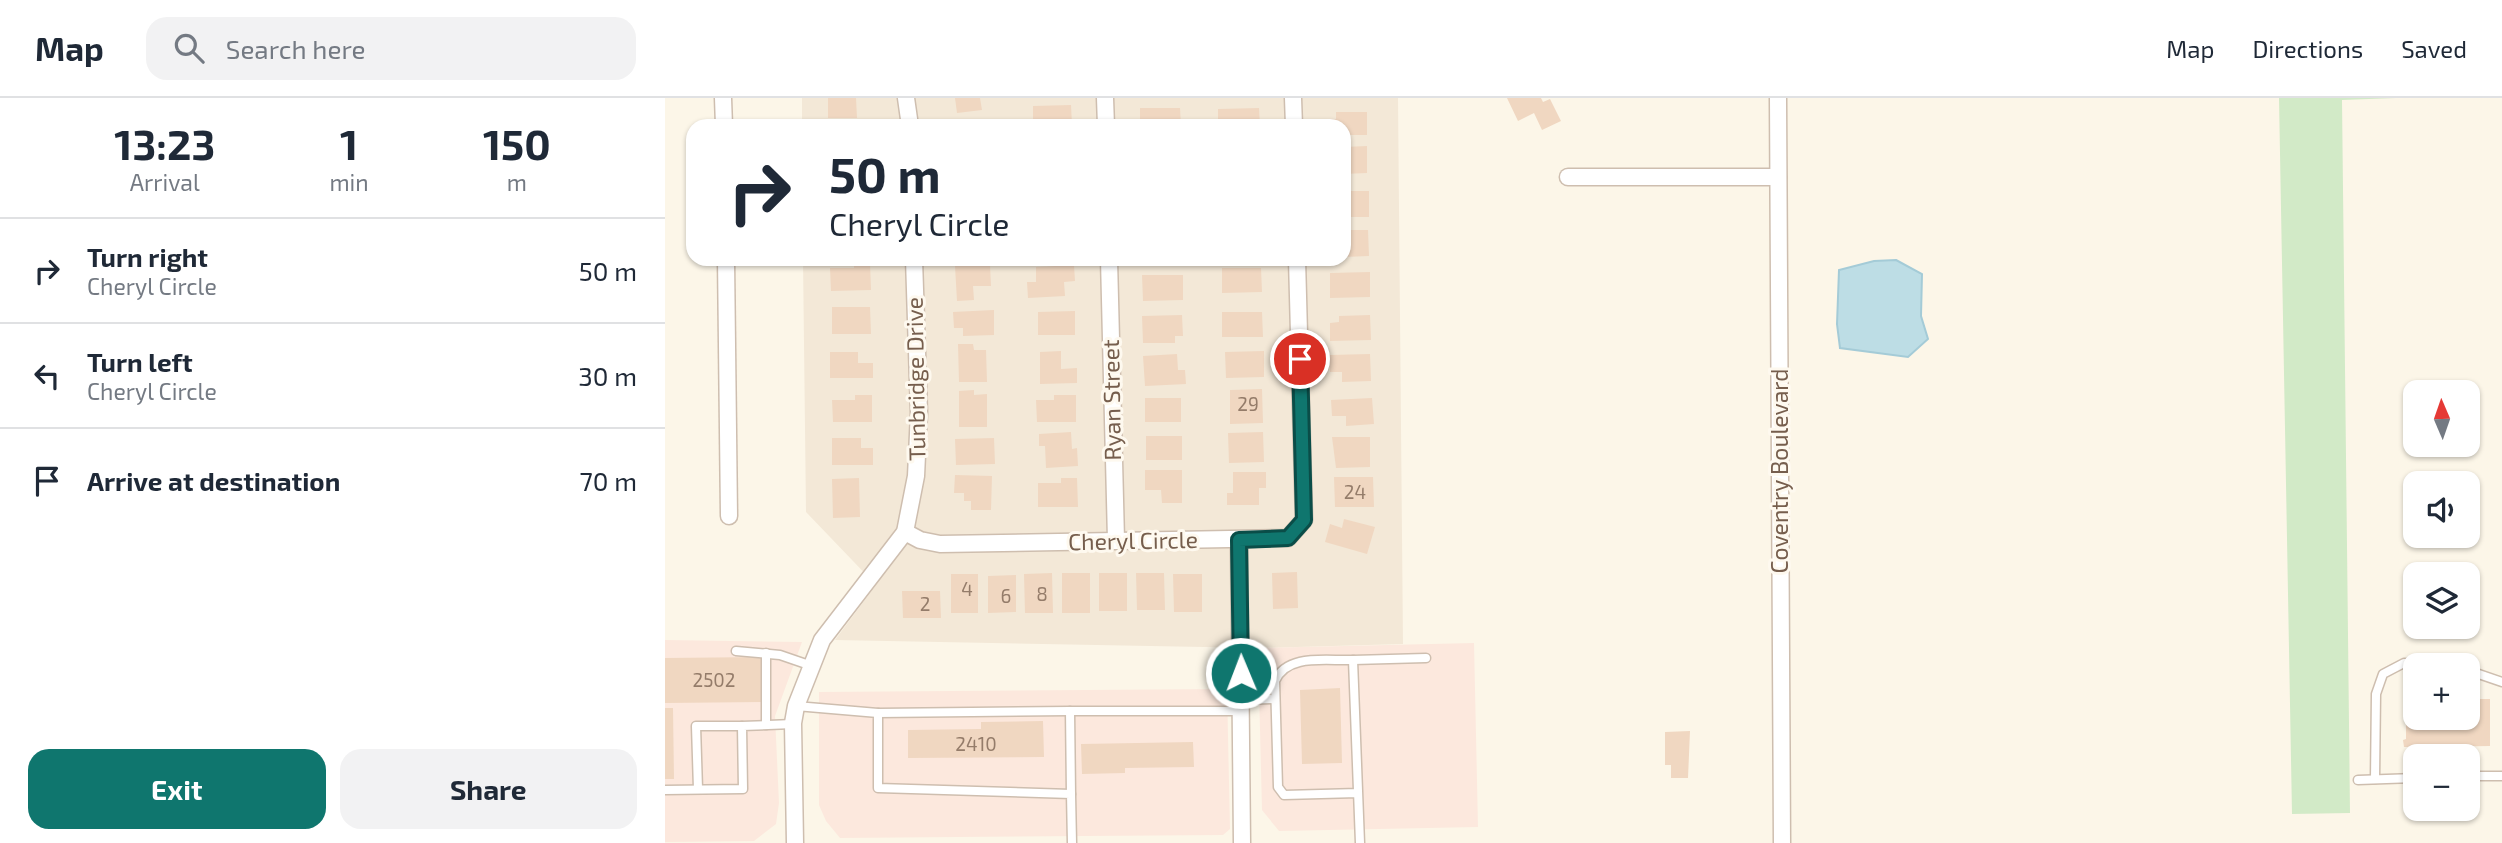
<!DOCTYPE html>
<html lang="en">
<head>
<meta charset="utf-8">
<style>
	:root { --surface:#fff; --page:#f2f2f3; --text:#1f2937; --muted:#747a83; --line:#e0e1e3; --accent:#0f766e }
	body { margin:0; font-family:"Exo 2",sans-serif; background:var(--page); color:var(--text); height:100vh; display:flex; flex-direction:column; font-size:26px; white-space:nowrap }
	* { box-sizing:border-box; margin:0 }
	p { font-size:23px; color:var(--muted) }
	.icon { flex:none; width:38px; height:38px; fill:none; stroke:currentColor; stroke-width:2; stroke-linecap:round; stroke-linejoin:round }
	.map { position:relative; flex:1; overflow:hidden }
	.panel { display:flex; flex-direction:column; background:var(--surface); width:665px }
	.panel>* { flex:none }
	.guide { position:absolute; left:21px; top:21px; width:665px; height:147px; border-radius:21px; box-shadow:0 2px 5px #0004; background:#fff; color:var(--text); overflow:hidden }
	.needle { width:46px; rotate:358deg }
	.tools { position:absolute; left:1738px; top:282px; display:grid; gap:14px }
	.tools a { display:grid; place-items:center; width:77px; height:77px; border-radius:14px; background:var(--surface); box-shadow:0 2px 5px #0004; font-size:35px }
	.pin { position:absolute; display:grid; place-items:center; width:60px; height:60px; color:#fff; margin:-30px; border:4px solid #fff; border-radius:50%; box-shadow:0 2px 7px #0007 }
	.me { position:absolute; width:77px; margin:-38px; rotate:359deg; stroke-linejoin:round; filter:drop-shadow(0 0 5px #0008) }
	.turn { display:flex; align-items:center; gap:24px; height:147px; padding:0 28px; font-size:32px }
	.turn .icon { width:91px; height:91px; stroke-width:2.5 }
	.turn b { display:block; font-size:49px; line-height:60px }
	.eta { display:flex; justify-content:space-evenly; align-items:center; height:119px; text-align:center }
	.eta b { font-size:42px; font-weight:700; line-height:49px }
	.primary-button { display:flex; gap:14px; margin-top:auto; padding:14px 28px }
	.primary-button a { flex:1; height:80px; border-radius:21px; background:var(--accent); color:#fff; font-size:28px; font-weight:700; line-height:80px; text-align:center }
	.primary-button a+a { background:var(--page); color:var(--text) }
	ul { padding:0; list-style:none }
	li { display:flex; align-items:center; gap:21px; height:105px; padding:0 28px; border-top:2px solid var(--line) }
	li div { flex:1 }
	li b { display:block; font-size:26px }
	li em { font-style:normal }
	header { display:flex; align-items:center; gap:42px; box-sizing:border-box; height:98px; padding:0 35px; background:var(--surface); border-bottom:2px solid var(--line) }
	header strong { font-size:33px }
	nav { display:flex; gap:38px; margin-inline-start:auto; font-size:24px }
	.search { width:490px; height:63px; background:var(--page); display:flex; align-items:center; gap:18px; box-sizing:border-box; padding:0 24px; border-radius:21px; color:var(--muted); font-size:26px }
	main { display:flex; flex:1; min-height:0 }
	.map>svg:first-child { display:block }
	.residential { fill:#f3e8d7 }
	.commercial { fill:#fce8dd }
	.green { fill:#d2eac7 }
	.water { fill:#bddde5; stroke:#a4cbd7; stroke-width:2 }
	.building { fill:#f0d7c1 }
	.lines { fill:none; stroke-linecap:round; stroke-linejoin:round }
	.service-casing { stroke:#cebeaf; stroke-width:11 }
	.minor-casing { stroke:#cebeaf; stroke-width:19 }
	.service { stroke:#fff; stroke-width:8 }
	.minor { stroke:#fff; stroke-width:16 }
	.route-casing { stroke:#0a4d48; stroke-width:18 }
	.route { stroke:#0f766e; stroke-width:12 }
	.labels { text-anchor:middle; stroke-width:6; stroke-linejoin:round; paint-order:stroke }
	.number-label { font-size:19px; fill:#947c6a }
	.street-label { font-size:23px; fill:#765e4d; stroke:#fef9ef }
</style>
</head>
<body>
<header>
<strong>Map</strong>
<div class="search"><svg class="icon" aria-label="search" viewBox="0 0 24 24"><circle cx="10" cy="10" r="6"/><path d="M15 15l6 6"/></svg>Search here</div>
<nav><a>Map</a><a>Directions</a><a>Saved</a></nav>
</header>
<main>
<section class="panel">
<div class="eta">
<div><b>13:23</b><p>Arrival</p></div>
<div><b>1</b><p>min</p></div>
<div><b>150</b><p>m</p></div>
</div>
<ul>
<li><svg class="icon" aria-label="right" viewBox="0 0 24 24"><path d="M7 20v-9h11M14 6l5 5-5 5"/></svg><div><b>Turn right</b><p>Cheryl Circle</p></div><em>50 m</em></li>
<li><svg class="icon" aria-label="left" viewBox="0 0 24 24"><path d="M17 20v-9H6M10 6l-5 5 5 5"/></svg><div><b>Turn left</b><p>Cheryl Circle</p></div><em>30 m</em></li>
<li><svg class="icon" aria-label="arrive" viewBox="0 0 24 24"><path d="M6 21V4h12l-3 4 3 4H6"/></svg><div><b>Arrive at destination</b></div><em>70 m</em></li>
</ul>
<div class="primary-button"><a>Exit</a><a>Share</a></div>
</section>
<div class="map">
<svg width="1837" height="745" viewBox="0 0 1837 745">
	<rect width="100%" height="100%" fill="#fcf6e8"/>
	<!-- residential -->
	<polygon class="residential" points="137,0 733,0 738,546 593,550 170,542 211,487 141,414 138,161 679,161 679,28 137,28"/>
	<!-- commercial -->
	<g class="commercial">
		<polygon points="0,542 137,544 110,618 114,705 111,726 89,743 0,744"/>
		<polygon points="809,545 813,729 614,733 597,712 593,550"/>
		<polygon points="562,591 565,731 558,737 175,740 161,723 154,707 154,594"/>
	</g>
	<!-- green -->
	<polygon class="green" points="1614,0 1731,0 1677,2 1685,715 1627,716"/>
	<!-- water -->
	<polygon class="water" points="1231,162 1257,176 1256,218 1263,241 1243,259 1175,250 1172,226 1174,172 1209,163"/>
	<!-- building -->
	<g class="building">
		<polygon points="163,0 191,0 192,20 163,20"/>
		<polygon points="290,0 315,0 317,12 292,15"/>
		<polygon points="842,0 876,0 878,4 885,1 896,23 877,32 869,15 853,23"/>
		<polygon points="406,7 407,27 368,28 368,8"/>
		<polygon points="475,10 515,10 516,28 475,28"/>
		<polygon points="594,10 595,28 553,27 553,11"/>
		<polygon points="671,14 702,14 702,37 679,37 679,28 661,28 661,21 671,21"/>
		<polygon points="702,48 702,75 679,76 679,49"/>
		<rect x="679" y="93" width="25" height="26"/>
		<polygon points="679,132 703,132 704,158 679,159"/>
		<rect x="483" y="161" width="25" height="6"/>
		<polygon points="189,165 205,165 206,192 166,193 165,170 189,170"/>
		<polygon points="325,167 326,188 308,188 309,202 292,203 290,168"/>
		<polygon points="409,167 410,183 399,184 400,198 363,200 362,184 371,184 371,169"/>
		<polygon points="557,170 596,170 597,194 557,195"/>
		<polygon points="705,174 705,199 665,200 665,175"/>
		<polygon points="477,177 518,177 518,202 478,203"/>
		<polygon points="167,209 205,209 206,236 167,236"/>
		<polygon points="329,212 329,237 298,238 298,230 289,230 288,214"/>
		<polygon points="410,213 410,237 373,237 373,214"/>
		<polygon points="557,214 597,214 598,239 557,239"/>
		<polygon points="517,217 518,238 510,238 510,245 478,245 477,218"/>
		<polygon points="705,217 706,242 665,243 665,225 674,224 674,218"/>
		<polygon points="293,246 308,246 309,252 321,252 322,284 294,284"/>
		<polygon points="396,253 396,271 412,270 412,285 375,286 375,254"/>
		<polygon points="599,253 599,279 561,280 560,254"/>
		<polygon points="165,254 193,254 193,265 208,265 208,280 165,280"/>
		<polygon points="512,256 513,272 520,272 521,286 480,288 478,258"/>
		<polygon points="705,256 706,283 677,284 677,274 665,274 665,257"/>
		<polygon points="597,291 598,325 565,326 565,292"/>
		<polygon points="309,292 309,297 322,296 322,329 294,329 294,293"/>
		<polygon points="190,297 207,297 207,324 168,324 167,302 190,302"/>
		<polygon points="389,297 411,297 411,324 372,324 371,302 389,302"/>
		<rect x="480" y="300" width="36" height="24"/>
		<polygon points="707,300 709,326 681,328 681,318 667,318 666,302"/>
		<polygon points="406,334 407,351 412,350 413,368 381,370 380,348 374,348 374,336"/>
		<polygon points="598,334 599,364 564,365 563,335"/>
		<rect x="481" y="338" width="36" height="24"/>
		<polygon points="667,339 705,339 705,369 671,370"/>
		<polygon points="167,340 196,340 196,350 208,350 208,367 167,367"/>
		<polygon points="329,340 330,366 291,367 290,341"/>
		<polygon points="480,372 517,372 517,405 497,405 496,392 480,392"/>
		<polygon points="568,374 601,374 601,390 594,390 594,407 562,407 562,395 568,395"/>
		<polygon points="290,377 327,378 326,412 306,412 306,403 299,403 299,395 289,395"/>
		<polygon points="669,379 708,379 709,409 670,409"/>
		<polygon points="194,380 195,419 168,420 167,381"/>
		<polygon points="396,380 412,380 413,409 373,409 373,385 396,385"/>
		<polygon points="679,421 710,429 702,456 660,444 665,426 677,430"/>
		<polygon points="632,474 633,510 608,511 607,475"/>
		<polygon points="387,475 388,515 360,515 359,476"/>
		<rect x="397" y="475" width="28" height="40"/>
		<rect x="434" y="475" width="28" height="38"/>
		<polygon points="471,475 499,475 500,512 472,512"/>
		<rect x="286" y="476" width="27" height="39"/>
		<polygon points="508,476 537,476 537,514 509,514"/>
		<polygon points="351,477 351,514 323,515 323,478"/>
		<polygon points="237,493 275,493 276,520 238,520"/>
		<polygon points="98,559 98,604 0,605 0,560"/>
		<polygon points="1741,577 1750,577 1750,620 1802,620 1802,601 1825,601 1825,648 1770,649 1770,658 1754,658 1754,649 1739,649 1738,642 1741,641 1741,604 1738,604 1738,596 1741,596"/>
		<polygon points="675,590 677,665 637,666 635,592"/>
		<polygon points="0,610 8,610 9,681 0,681"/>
		<polygon points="378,623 379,659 243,660 243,632 316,631 316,624"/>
		<polygon points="1025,633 1023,680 1006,680 1006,667 1000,667 1000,634"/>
		<polygon points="528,644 529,669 460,670 460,675 417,676 416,646"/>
	</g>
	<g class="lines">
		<defs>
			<g id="service">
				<polyline points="71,553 115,557 147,568"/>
				<polyline points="101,555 101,627"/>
				<polyline points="688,562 761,560"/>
				<polyline points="1802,572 1837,584"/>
				<polyline points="576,602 610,601"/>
				<polyline points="131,608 213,615 213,690 406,696 407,745"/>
				<polyline points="213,615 405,613"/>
				<polyline points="1752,658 1773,658"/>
				<polyline points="1802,678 1837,678"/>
				<polyline points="1742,680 1750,659"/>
				<polyline points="1710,681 1711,596 1718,576 1739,565 1766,567"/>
				<polyline points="1693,682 1750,680"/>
				<polyline points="33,691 31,628 77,628"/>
				<polyline points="0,692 78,691 77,628 128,626"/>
				<path d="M693,695L619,697L613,689L610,583C622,555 661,563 688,562L695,745"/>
				<polyline points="406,696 405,613 576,613"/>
			</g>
			<g id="minor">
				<polyline points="58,0 59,28"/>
				<polyline points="241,0 245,28"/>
				<polyline points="440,0 441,28"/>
				<polyline points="628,0 629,28"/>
				<polyline points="1113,0 1117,745"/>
				<polyline points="903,79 1113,79"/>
				<polyline points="61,161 64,418"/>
				<polyline points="444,161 451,442"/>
				<polyline points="240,434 255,442 275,446 623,440 639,422 632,161"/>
				<polyline points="574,442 577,745"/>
				<polyline points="130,745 128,625 131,608 157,542 240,434 251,378 254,315 249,161"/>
			</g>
		</defs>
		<!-- service casing -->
		<use href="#service" class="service-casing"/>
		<!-- minor casing -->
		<use href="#minor" class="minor-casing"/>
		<!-- service -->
		<use href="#service" class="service"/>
		<!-- minor -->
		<use href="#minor" class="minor"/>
	</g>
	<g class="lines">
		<defs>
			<polyline id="route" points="576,575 574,442 623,440 639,422 635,261"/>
		</defs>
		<!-- route casing -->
		<use href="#route" class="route-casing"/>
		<!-- route -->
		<use href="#route" class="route"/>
	</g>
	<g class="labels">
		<!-- number labels -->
		<g class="number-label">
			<text x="583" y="313">29</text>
			<text x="690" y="401">24</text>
			<text x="302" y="498">4</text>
			<text x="377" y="503">8</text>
			<text x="341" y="505">6</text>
			<text x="260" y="513">2</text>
			<text x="49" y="589">2502</text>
			<text x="311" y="653">2410</text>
		</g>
		<!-- street labels -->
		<g class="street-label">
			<text transform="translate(251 281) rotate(-91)" y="8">Tunbridge Drive</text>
			<text transform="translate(447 302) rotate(-91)" y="8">Ryan Street</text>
			<text transform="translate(1115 373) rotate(-90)" y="8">Coventry Boulevard</text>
			<text transform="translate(468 443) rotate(-1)" y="8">Cheryl Circle</text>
		</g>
	</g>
</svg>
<div class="tools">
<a><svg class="needle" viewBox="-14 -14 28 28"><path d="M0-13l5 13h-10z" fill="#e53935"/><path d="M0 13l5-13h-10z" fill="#747a83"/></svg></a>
<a><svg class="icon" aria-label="sound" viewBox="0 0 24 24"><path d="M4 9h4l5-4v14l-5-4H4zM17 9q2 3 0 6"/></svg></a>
<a><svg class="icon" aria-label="layers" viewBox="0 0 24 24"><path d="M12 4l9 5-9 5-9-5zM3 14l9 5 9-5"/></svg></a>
<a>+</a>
<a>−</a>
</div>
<div class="pin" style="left:635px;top:261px;background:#d93025"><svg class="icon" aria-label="arrive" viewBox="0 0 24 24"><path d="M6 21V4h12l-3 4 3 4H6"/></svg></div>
<svg class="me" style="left:576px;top:575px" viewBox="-20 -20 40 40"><circle r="17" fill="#0f766e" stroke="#fff" stroke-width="3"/><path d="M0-11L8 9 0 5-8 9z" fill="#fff"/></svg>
<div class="guide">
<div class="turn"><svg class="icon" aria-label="right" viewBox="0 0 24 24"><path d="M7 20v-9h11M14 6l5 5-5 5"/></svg><div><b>50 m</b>Cheryl Circle</div></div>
</div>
</div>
</main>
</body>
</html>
